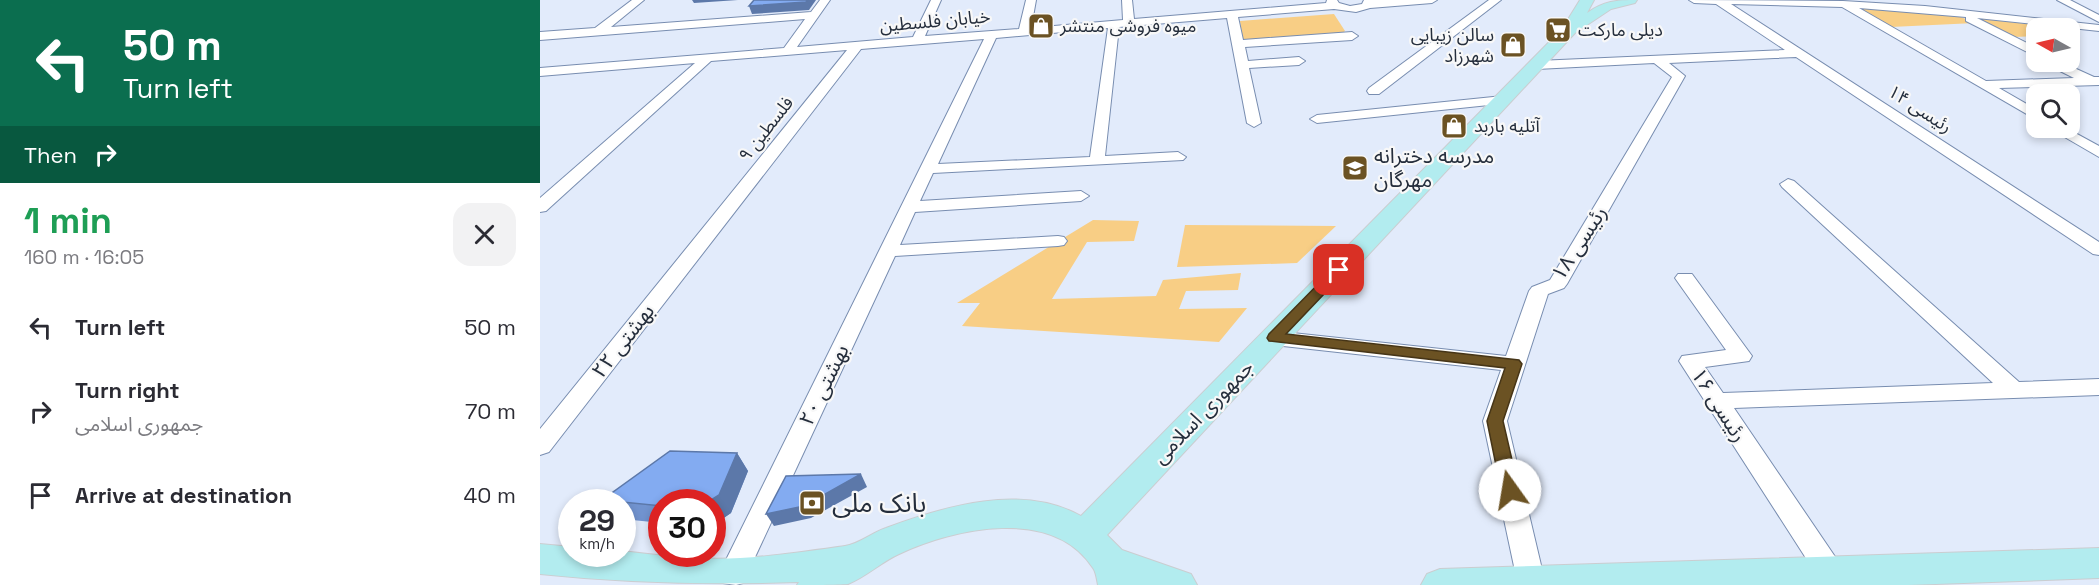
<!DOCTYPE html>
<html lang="en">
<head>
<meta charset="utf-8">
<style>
	:root { --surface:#fff; --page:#f2f2f3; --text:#2b2b33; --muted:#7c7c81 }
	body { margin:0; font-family:"Space Grotesk","Noto Sans Arabic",sans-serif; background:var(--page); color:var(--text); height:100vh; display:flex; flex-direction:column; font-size:22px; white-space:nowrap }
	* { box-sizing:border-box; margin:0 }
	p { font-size:20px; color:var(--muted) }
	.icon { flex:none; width:33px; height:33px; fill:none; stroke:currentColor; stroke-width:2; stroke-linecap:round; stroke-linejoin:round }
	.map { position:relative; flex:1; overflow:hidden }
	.side { display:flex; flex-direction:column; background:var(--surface); width:540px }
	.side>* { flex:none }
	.banner { background:#0b6e4f; color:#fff; overflow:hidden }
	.needle { width:39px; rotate:278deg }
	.controls { position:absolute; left:1486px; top:18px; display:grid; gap:12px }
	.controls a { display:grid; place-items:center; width:54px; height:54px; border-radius:12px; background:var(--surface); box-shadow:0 3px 9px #0003; font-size:30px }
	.speed { position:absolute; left:18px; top:489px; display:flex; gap:12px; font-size:30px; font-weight:700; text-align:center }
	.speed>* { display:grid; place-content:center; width:78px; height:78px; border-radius:50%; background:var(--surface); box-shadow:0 3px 9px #0003; line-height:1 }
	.speed small { font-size:15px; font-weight:400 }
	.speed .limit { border:9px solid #d22; background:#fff; color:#111 }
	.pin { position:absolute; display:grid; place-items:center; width:51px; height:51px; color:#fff; margin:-26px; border-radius:12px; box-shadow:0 3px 9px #0006 }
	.me { position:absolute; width:66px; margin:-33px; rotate:347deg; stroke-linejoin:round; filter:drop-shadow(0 0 4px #0008) }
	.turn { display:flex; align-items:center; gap:21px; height:126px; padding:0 24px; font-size:27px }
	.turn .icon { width:78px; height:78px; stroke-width:2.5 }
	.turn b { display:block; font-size:42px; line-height:51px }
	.then { display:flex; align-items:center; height:57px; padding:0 24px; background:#0003; gap:12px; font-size:22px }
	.round { display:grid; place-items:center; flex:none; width:63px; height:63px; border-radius:18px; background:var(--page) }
	.head { display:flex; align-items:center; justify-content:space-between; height:102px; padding:0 24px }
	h1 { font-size:36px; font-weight:600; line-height:45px; color:#1e9e55 }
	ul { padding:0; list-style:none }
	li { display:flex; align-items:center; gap:18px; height:84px; padding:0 24px }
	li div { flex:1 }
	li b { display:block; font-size:22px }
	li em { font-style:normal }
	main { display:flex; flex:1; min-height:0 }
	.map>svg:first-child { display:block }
	.green { fill:#f8ce85 }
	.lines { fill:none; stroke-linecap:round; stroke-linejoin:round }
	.minor-casing { stroke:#788db0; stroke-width:2 }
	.major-casing { stroke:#cbcdd0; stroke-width:2 }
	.minor { fill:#fff; fill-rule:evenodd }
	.major { fill:#b2ecef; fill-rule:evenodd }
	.wall { fill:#7193cf }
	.shaded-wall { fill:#5c78a9 }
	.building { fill:#83abf1; stroke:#5c78a9; stroke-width:1.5 }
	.route { fill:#6b5223; stroke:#463517; stroke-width:1.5 }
	.labels { text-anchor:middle; stroke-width:4.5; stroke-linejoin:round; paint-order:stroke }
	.far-street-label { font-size:18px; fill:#252e3c; stroke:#f8f8f8 }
	.far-poi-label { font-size:18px; fill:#252e3c; stroke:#f8f8f8; text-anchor:start }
	.poi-label { font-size:21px; fill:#252e3c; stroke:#f8f8f8; text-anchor:start }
	.street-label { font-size:21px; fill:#252e3c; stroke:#f8f8f8 }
	.near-poi-label { font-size:26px; fill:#252e3c; stroke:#f8f8f8; text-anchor:start }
</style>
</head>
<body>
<main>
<section class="side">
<div class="banner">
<div class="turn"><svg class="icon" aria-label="left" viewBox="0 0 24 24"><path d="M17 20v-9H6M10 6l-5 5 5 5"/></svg><div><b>50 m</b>Turn left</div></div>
<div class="then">Then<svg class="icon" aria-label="right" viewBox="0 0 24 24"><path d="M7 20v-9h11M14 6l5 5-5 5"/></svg></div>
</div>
<div class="head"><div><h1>1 min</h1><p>160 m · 16:05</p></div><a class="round"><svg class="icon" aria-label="close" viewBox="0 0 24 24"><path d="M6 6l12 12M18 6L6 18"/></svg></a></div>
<ul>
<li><svg class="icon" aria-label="left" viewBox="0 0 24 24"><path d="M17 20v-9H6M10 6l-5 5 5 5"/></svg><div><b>Turn left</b></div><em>50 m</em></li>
<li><svg class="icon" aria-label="right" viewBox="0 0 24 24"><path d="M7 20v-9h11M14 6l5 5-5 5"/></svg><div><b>Turn right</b><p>جمهوری اسلامی</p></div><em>70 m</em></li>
<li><svg class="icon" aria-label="arrive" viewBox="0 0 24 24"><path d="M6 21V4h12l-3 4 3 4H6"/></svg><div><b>Arrive at destination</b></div><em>40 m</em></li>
</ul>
</section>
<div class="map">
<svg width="1559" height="585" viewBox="0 0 1559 585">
	<rect width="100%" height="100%" fill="#e2ebfb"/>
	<!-- green -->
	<g class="green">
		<polygon points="1316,6 1421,17 1435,23 1351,27"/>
		<polygon points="794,14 805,31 801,34 703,41 700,21"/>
		<polygon points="1435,18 1524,28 1497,28 1497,36 1473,37"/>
		<polygon points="553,220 599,221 594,241 547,242 512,299 616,296 623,280 701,273 698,290 646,291 639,309 707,308 679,342 422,326 440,303 417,303"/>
		<polygon points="645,225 796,226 757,263 637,267"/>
	</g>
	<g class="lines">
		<defs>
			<g id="minor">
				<path d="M92,0H104L71,27L271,12L280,0H290L257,47L373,37L391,0H401L385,36L479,29L486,0H496L491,28L583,20L582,0H592L594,19L786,3L787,0H797L799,3L810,6L822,4L824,0H897L892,3L830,8L816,12L794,9L698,17L703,40L812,32L818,36L812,40L705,47L708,61L759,57L765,61L759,65L709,68L721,123L714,127L707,123L687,18L579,27L565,156L638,152L646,157L643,160L393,173L380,201L541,191L549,196L541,201L375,212L360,245L518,236L524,237L527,241L524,245L518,246L355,256L203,583L196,585L183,583L179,574L444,39L321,49L9,452L0,455V429L307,50L171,61L6,211L0,212V198L155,63L0,76V68L244,48L265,19L0,40V32L55,28ZM568,28L550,157L398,164L456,38Z"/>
				<polygon points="949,0 961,0 839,94 829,94 827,91 829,88"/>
				<polygon points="1149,0 1303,1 1385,6 1559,25 1559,31 1437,18 1497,48 1497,57 1426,21 1426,17 1319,8 1446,81 1534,78 1508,65 1506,62 1521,62 1554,77 1559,77 1559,85 1459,88 1497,110 1497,120 1302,7 1191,4 1559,242 1559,255 1553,254 1256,57 1129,63 1145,76 1027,284 1024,288 1008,294 967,421 1005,582 1004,585 978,585 943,421 961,370 734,345 727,343 724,338 727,333 734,331 966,356 989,291 992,287 1010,280 1132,77 1114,63 997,69 991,65 997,61 1245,50 1176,4 1154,3"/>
				<polygon points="1517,0 1530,0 1559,15 1559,22"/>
				<polygon points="963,96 970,100 968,103 777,123 770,119 777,115"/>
				<polygon points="1509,128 1526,128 1559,146 1559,157"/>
				<polygon points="1248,179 1254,181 1479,382 1559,379 1559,395 1194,408 1300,564 1304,572 1300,580 1290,584 1280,580 1139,361 1142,356 1186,350 1135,278 1138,274 1152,274 1212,356 1209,361 1165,367 1183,393 1453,383 1242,187 1240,184"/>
			</g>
			<g id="major">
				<path d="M1040,0H1054L1047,13C1064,1 1076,0 1097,0L1095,3L1071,9L1035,33L567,535L582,550L651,574L657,585H558C557,580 556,572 553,568C513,506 414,528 359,554C341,562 326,577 308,584C297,585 270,585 257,585L259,582C173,585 86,583 0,574V544L32,547V554H82V551C107,554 131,557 155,558C204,561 256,553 305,546C319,544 333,532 346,528C405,506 482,483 541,516L1022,29Z"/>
				<polygon points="1559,548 1559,578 1368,585 881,585 887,574 900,569"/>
			</g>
		</defs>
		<!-- minor casing -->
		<use href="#minor" class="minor-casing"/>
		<!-- major casing -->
		<use href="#major" class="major-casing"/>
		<!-- minor -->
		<use href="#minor" class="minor"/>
		<!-- major -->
		<use href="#major" class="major"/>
	</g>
	<!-- wall -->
	<polygon class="wall" points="197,453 208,471 191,513 172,526 172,502 122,502 122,523 82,519 82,502 64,502 62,500"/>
	<!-- shaded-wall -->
	<g class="shaded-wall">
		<polygon points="152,0 198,0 154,3"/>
		<polygon points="267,0 276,0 269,10 212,14 209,6"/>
		<polygon points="197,453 208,471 191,513 172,526 172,502 168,502"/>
		<polygon points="321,474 327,487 271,518 234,526 226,514"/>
	</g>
	<!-- building -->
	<g class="building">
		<polygon points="214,0 267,0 266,2 209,6"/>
		<polygon points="130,451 197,453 179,495 168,502 122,502 122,506 62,500"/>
		<polygon points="321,474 264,506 226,514 246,476"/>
	</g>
	<!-- route -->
	<polygon class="route" points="799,266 804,267 806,270 804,273 746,334 979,360 982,364 963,421 979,490 976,495 970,497 964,495 961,490 947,421 965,368 729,341 727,338 729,334 795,267"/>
	<!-- icons -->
	<defs>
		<symbol id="shop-square" viewBox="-11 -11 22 22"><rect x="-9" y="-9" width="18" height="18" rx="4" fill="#6b5223" stroke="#f8f8f8"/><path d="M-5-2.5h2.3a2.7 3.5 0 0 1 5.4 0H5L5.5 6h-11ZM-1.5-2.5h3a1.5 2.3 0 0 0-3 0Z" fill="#fff"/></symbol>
		<symbol id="supermarket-square" viewBox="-11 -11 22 22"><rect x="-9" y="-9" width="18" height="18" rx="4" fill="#6b5223" stroke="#f8f8f8"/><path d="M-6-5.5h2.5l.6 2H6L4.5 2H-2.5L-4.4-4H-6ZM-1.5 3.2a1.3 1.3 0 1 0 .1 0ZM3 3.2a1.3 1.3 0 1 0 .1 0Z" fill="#fff"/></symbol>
		<symbol id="school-square" viewBox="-11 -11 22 22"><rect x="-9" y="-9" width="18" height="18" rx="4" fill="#6b5223" stroke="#f8f8f8"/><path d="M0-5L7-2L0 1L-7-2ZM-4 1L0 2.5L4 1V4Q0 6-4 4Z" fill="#fff"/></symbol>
		<symbol id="bank-square" viewBox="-11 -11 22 22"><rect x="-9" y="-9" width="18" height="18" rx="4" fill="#6b5223" stroke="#f8f8f8"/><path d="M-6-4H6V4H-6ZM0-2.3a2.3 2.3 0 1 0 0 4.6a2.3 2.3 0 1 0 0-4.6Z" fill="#fff"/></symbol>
	</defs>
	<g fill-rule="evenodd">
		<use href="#shop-square" x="486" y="11" width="30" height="30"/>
		<use href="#supermarket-square" x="1003" y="15" width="30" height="30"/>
		<use href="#shop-square" x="958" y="30" width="30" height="30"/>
		<use href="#shop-square" x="899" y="111" width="30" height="30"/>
		<use href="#school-square" x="800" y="153" width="30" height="30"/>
		<use href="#bank-square" x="257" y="488" width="30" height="30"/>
	</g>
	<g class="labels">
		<!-- far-street labels -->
		<g class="far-street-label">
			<text transform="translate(395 21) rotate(-5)" y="6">خیابان فلسطین</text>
			<text transform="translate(1380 109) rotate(33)" y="6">رئیسی ۱۴</text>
			<text transform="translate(226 129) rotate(-52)" y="6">فلسطین ۹</text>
		</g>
		<!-- far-poi labels -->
		<g class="far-poi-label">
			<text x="520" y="32">میوه فروشی منتشر</text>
			<text x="1038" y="36">دیلی مارکت</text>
			<text x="954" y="41" text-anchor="end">سالن زیبایی<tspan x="954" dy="21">شهرزاد</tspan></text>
			<text x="934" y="132">آتلیه باربد</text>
		</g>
		<!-- poi labels -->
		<g class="poi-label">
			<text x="834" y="163">مدرسه دخترانه<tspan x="834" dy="24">مهرگان</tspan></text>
		</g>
		<!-- street labels -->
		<g class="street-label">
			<text transform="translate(1039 243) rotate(-57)" y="7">رئیسی ۱۸</text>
			<text transform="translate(83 341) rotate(-52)" y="7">بهشتی ۲۲</text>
			<text transform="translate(284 385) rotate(-64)" y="7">بهشتی ۲۰</text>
			<text transform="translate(1179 405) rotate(57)" y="7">رئیسی ۱۶</text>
			<text transform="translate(663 412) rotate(-46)" y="7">جمهوری اسلامی</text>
		</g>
		<!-- near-poi labels -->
		<g class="near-poi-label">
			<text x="292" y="512">بانک ملی</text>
		</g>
	</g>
</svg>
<div class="controls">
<a><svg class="needle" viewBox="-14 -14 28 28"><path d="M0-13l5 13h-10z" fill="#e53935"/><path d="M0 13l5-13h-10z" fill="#7c7c81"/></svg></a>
<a><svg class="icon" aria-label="search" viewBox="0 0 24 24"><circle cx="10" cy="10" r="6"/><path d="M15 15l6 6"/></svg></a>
</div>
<div class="speed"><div>29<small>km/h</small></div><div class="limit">30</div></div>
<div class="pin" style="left:799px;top:270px;background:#d93025"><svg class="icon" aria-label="arrive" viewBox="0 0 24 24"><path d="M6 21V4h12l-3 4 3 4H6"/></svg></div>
<svg class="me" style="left:970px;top:490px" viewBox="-20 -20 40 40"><circle r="19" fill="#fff"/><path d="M0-13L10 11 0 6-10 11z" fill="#6b5223"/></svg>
</div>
</main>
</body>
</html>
